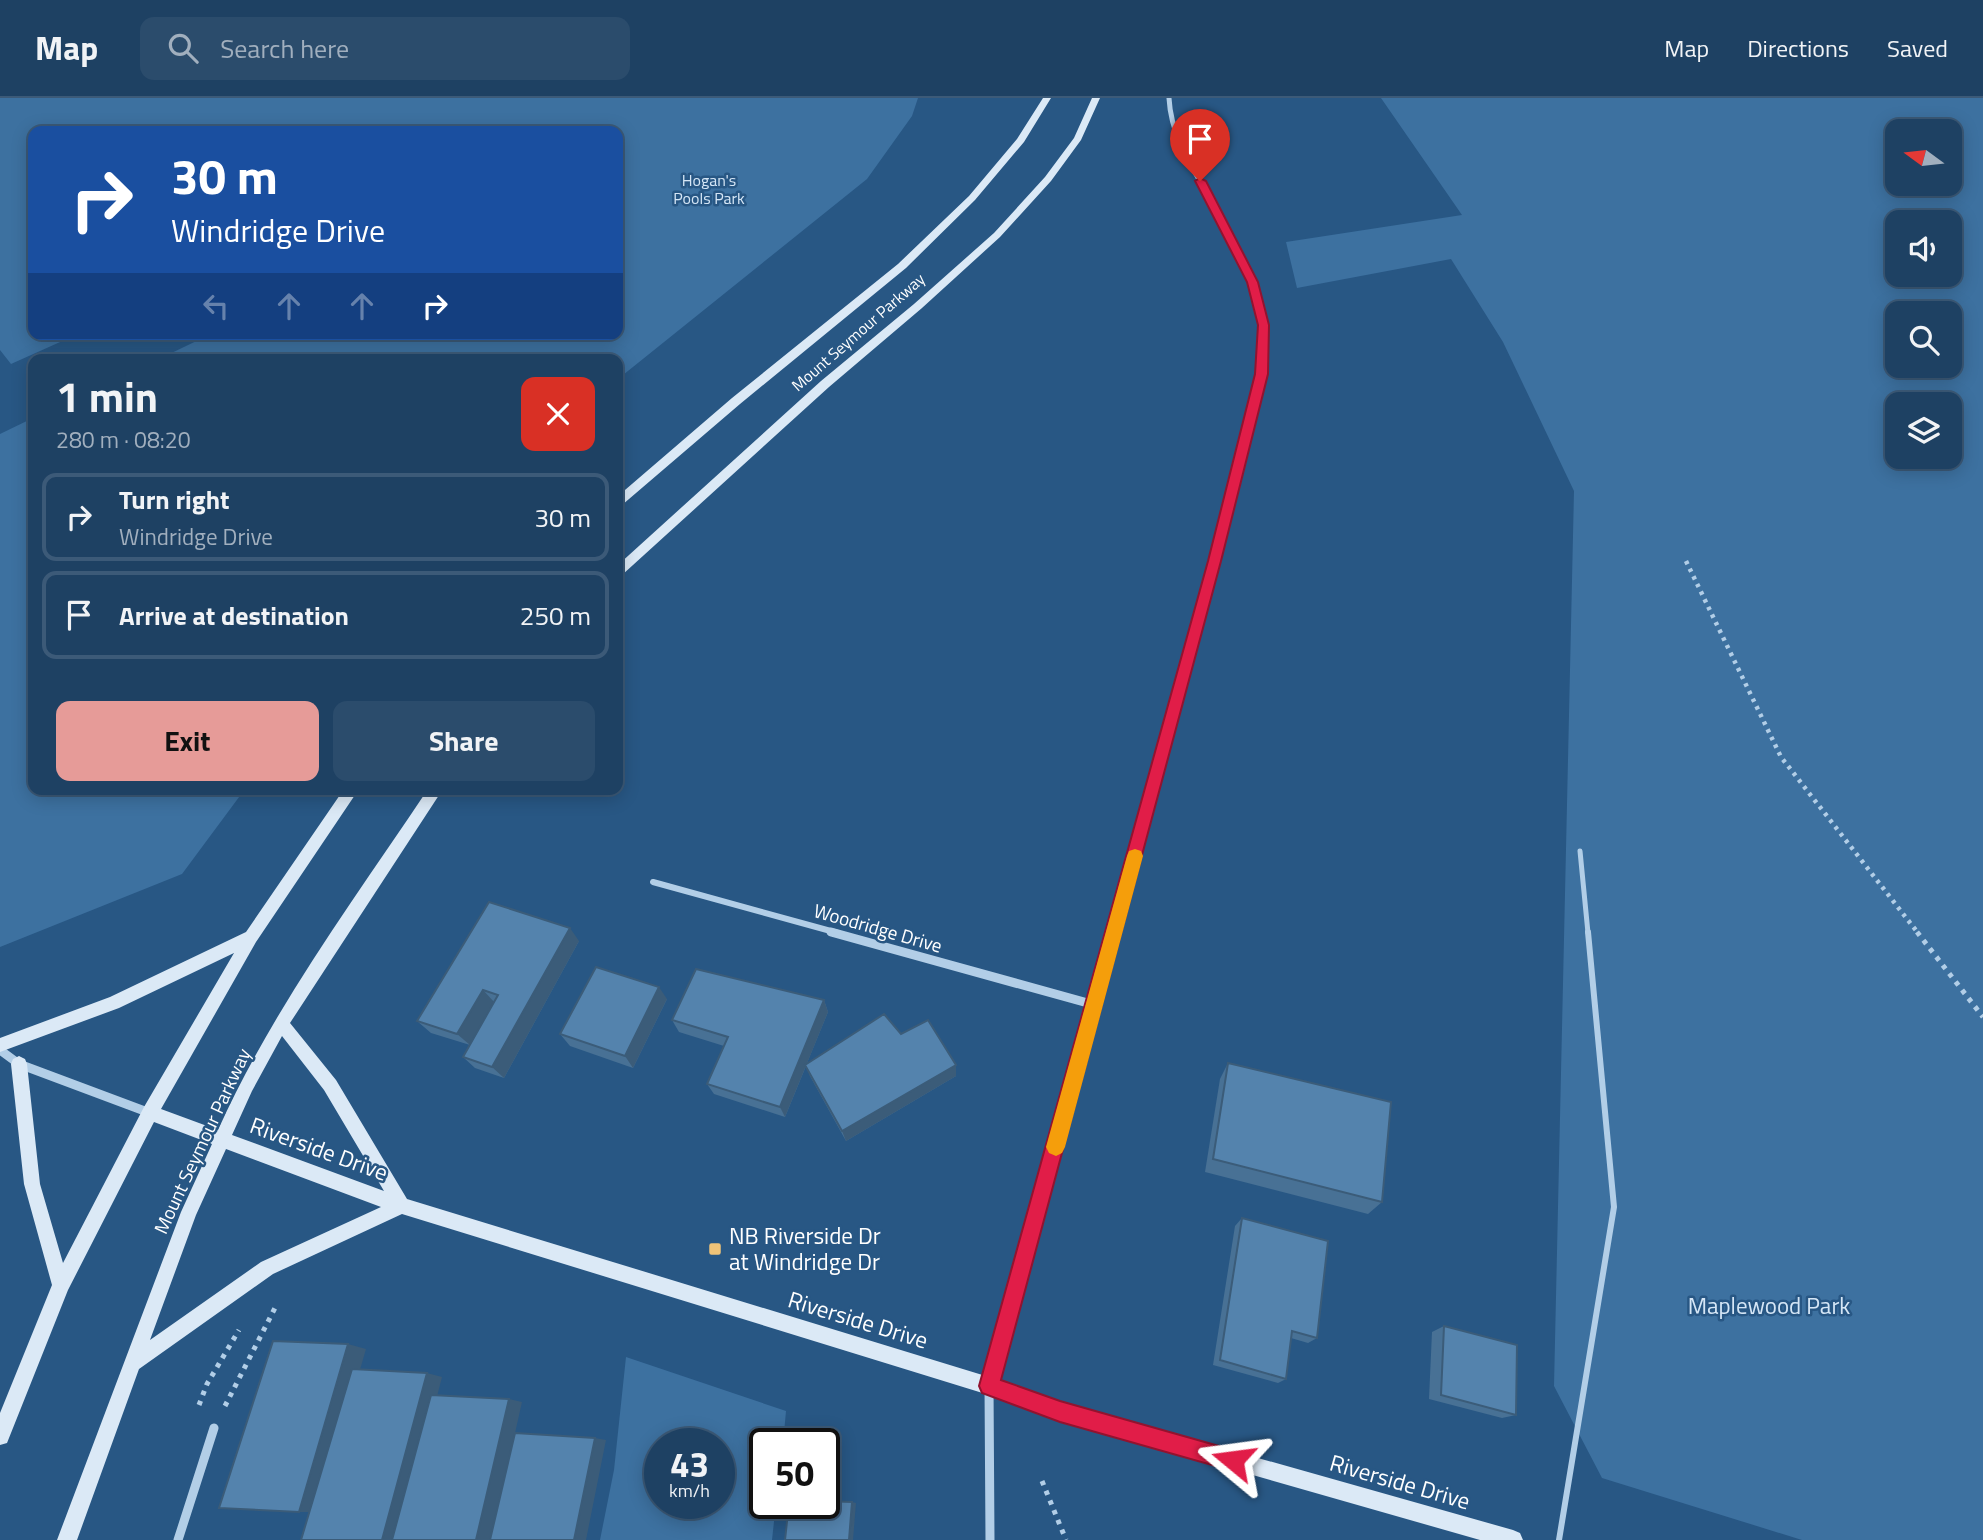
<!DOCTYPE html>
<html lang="en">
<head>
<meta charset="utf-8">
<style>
	:root { --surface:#1e4163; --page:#2b4c6c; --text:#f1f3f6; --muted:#a1afbe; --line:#3c5a78; --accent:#e69b98 }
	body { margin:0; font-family:"Titillium Web",sans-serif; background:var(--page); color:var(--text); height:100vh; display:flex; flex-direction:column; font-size:26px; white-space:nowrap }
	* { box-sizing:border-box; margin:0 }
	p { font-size:23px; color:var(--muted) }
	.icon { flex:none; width:38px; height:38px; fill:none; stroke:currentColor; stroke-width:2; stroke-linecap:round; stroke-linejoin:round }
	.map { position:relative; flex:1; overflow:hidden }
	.side { position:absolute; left:28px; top:256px; width:595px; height:441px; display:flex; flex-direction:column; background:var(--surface); border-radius:14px; box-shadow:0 4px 18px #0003,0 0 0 2px var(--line) }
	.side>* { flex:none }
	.banner { position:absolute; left:28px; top:28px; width:595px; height:214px; border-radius:14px; box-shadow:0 4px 18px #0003,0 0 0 2px var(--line); background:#1a4fa0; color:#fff; overflow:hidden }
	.needle { width:46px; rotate:285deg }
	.fabs { position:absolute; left:1885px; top:21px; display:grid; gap:14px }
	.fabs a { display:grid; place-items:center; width:77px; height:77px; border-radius:14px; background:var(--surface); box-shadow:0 4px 18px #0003,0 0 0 2px var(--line); font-size:35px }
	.speed { position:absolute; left:644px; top:1330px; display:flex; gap:14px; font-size:35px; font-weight:700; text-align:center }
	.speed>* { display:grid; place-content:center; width:91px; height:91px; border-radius:50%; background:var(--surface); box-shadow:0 4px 18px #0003,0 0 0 2px var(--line); line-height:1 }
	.speed small { font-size:18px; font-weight:400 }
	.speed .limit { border:4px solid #111; border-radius:10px; background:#fff; color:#111 }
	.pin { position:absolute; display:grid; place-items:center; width:60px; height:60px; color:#fff; margin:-72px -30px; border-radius:50% 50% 50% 0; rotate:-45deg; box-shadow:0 0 7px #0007 }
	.pin .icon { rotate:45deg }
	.me { position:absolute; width:77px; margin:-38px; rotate:286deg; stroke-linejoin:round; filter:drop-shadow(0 0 5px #0008) }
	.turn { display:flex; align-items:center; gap:24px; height:147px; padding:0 28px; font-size:32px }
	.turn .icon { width:91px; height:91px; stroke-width:2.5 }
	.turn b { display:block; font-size:49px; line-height:60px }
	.lanes { display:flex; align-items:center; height:66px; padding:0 28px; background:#0003; justify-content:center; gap:35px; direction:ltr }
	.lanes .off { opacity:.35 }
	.round { display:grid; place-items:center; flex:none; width:74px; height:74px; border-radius:14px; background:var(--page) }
	.headline { display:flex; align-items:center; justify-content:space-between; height:119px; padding:0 28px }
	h1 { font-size:42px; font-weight:700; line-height:52px }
	.primary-button { display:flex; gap:14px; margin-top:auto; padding:14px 28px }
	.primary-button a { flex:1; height:80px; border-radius:14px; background:var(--accent); color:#111; font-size:28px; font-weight:700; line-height:80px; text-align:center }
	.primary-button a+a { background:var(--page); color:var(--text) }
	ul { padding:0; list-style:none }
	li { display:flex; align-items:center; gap:21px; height:88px; margin:0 14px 10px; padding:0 14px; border:4px solid var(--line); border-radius:14px }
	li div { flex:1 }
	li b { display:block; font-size:26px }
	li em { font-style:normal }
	header { display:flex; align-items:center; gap:42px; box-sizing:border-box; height:98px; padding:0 35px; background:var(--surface); border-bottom:2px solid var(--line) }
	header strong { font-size:33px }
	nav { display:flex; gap:38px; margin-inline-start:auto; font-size:24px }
	.search { width:490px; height:63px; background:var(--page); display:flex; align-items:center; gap:18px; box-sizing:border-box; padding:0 24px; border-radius:14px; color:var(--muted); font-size:26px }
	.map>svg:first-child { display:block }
	.green { fill:#3d71a0; fill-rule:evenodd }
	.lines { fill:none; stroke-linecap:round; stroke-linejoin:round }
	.path-far1 { stroke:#b2cee7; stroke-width:4.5; stroke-dasharray:3.5 5; stroke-linecap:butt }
	.path { stroke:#b2cee7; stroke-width:5; stroke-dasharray:4.5 6; stroke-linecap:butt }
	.lane-far1 { stroke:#b2cee7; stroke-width:5 }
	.lane { stroke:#b2cee7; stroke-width:6 }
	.street-far2 { stroke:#b2cee7; stroke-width:5 }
	.street-far1 { stroke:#b2cee7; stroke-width:6 }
	.street { stroke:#b2cee7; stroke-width:9 }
	.secondary { fill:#dbe9f6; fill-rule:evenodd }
	.wall { fill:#487195 }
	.shaded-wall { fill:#3b5c79 }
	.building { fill:#5483ad; stroke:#3b5c79; stroke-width:2 }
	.route { fill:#e11d48; stroke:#92132f; stroke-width:2 }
	.slow { fill:#f59e0b }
	.poi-dot { fill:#efc378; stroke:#285784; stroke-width:2.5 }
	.labels { text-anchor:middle; stroke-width:5; stroke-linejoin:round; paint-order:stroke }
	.far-park-label { font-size:16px; fill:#d5e6f6; stroke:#285784 }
	.far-street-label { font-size:16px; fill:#fff; stroke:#285784 }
	.street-label { font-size:19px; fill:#fff; stroke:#285784 }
	.near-street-label { font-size:23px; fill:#fff; stroke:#285784 }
	.near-poi-label { font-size:23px; fill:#fff; stroke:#285784; text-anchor:start }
	.near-park-label { font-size:23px; fill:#d5e6f6; stroke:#285784 }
</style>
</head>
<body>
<header>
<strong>Map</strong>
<div class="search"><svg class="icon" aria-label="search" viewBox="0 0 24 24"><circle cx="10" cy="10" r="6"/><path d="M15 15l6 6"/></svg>Search here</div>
<nav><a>Map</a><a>Directions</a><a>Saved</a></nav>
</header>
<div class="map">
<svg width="1983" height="1442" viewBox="0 0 1983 1442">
	<rect width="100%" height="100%" fill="#285784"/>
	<!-- green -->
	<g class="green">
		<polygon points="0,0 918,0 912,18 867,81 618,281 618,261 159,261 211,236 618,236 618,33 33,33 33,236 78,236 11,266 0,252"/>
		<path d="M1381,0H1983V1442H1802L1602,1380L1554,1288L1574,393L1503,244L1451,161L1297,190L1286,144L1462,117ZM1897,33H1950V86H1897ZM1897,124H1950V177H1897ZM1897,215H1950V268H1897ZM1897,306H1950V359H1897Z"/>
		<polygon points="33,320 33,691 245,691 182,776 0,849 0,336"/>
		<path d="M626,1259L786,1313L783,1346H765V1405H776L772,1442H600L614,1372ZM660,1346H719V1405H660Z"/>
	</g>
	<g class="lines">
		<!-- path-far1 -->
		<polyline class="path-far1" points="1686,463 1781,659 1918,835"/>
		<!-- path -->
		<g class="path">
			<polyline points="1917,834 1983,919"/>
			<polyline points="199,1307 207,1286 239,1232"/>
			<polyline points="225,1308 277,1206"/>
			<polyline points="1042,1383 1066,1442"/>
		</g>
		<!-- lane-far1 -->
		<polyline class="lane-far1" points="1580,753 1588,835"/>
		<!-- lane -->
		<polyline class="lane" points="1559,1442 1614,1109 1588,834"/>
		<!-- street-far2 -->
		<path class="street-far2" d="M1169,0C1171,39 1192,69 1211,102C1275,210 1272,247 1241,365"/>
		<!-- street-far1 -->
		<g class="street-far1">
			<polyline points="653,784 838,835"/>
			<polyline points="1113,835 1241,363"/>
		</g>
		<!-- street -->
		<g class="street">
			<polyline points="831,834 1095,907"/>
			<polyline points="0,952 19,966 150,1015"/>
			<polyline points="178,1442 214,1330"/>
			<polyline points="990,1442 989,1288 1113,834"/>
		</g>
		<!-- secondary -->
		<g class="secondary">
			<polygon points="1043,0 1051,0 1024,44 975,102 906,170 740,306 622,407 618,408 618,398 732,300 898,166 969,98 1017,41"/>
			<polygon points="1092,0 1100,0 1081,42 1051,83 1000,139 922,210 829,289 622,477 618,479 618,467 821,283 914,206 994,135 1045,79 1074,40"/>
			<path d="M344,691H359L256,844L161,1011L218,1032C273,910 354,802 428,691H443L290,925L336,982L407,1101L989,1279L1060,1304L1513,1432L1520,1435L1523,1442H1480L1060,1322L989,1297L402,1116L273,1176L139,1271L77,1442H57L181,1114L212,1046L154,1024L68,1192L7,1345L0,1347V1315L52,1187L24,1086L11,966L13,961L19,958L25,961L27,966L40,1086L63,1165L144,1009L234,855L119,910L0,954V940L110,899L246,834ZM282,938L324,992L384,1093L232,1037L252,993ZM226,1051L381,1109L261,1164L150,1242L196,1117Z"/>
		</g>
	</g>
	<!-- wall -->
	<g class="wall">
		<polygon points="579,843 504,980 475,970 463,959 470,947 431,935 417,923"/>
		<polygon points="667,901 633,970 570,948 560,936"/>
		<polygon points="824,902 828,914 807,965 901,936 956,978 846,1043 810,978 806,968 785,1019 714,996 707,986 724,948 679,934 672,922"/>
		<polygon points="1228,965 1382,1104 1368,1116 1205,1074 1220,981"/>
		<polygon points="1242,1120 1317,1240 1308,1245 1291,1240 1286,1281 1278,1285 1213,1267 1235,1128"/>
		<polygon points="1444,1228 1516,1317 1502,1320 1429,1301 1432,1234"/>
	</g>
	<!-- shaded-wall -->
	<g class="shaded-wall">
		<polygon points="570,830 579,843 504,980 492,969"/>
		<polygon points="659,889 667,901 633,970 625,958"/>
		<polygon points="483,892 495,905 470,947 457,936"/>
		<polygon points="824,902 828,914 785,1019 780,1009"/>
		<polygon points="956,967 956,978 846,1043 842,1033"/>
		<polygon points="348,1246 366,1251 319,1414 299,1414"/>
		<polygon points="427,1275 442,1279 400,1442 382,1442"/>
		<polygon points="509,1301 522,1304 491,1442 476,1442"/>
		<polygon points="595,1340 606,1342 586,1442 574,1442"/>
		<polygon points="852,1404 856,1405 853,1442 849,1442"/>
	</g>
	<!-- building -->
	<g class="building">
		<polygon points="489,804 570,830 492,969 463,959 498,897 483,892 457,936 417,923"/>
		<polygon points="596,869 659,889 625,958 560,936"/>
		<polygon points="696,871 824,902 780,1009 707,986 728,939 672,922"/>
		<polygon points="884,916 901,936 928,922 956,967 842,1033 805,967"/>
		<polygon points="1228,965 1391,1004 1382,1104 1213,1061"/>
		<polygon points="1242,1120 1328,1143 1317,1240 1292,1233 1286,1281 1220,1262"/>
		<polygon points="1444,1228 1517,1247 1516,1317 1441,1297"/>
		<polygon points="273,1243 348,1246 299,1414 219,1410"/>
		<polygon points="352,1271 427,1275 382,1442 301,1442"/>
		<polygon points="431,1297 509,1301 476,1442 392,1442"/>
		<polygon points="515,1335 595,1340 574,1442 490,1442"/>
		<polygon points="824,1403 852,1404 849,1442 785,1442 789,1405 824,1405"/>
	</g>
	<!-- route -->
	<polygon class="route" points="1200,80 1206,83 1258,184 1269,227 1268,276 1221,463 1001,1282 1060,1303 1233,1352 1240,1355 1243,1362 1240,1370 1233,1373 1060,1324 982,1295 979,1288 1208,463 1255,276 1258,227 1247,184 1195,83"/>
	<!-- slow -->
	<polygon class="slow" points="1135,751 1141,753 1143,758 1065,1049 1062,1055 1056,1058 1049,1055 1046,1049 1127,758 1129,753"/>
	<!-- markers -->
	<rect class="poi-dot" x="708" y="1144" width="14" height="14" rx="3.5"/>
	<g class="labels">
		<!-- far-park labels -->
		<g class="far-park-label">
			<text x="709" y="88">Hogan's<tspan x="709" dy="18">Pools Park</tspan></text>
		</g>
		<!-- far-street labels -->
		<g class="far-street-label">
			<text transform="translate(858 234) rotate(-41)" y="6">Mount Seymour Parkway</text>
		</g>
		<!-- street labels -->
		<g class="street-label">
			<text transform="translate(878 830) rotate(16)" y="7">Woodridge Drive</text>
			<text transform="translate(202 1043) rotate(-65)" y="7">Mount Seymour Parkway</text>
		</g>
		<!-- near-street labels -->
		<g class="near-street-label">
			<text transform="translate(319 1051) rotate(20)" y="8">Riverside Drive</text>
			<text transform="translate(858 1222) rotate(17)" y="8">Riverside Drive</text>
			<text transform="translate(1400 1384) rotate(16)" y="8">Riverside Drive</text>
		</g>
		<!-- near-poi labels -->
		<g class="near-poi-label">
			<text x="729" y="1146">NB Riverside Dr<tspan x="729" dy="26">at Windridge Dr</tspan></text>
		</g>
		<!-- near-park labels -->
		<g class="near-park-label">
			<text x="1769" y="1216">Maplewood Park</text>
		</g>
	</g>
</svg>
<div class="fabs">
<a><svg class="needle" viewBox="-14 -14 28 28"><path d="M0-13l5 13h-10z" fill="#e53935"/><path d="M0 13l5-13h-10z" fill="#a1afbe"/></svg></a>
<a><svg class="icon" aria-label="sound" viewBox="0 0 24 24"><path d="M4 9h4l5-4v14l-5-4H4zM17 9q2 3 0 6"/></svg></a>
<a><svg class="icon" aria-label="search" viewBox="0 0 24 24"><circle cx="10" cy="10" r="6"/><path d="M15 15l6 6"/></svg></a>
<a><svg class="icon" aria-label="layers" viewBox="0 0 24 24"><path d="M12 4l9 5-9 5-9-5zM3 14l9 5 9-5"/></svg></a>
</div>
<div class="speed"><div>43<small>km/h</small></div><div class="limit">50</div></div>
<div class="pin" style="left:1200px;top:83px;background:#d93025"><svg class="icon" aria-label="arrive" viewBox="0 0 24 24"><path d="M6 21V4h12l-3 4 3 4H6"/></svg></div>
<svg class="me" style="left:1233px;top:1362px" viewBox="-20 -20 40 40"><path d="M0-17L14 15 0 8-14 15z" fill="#e11d48" stroke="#fff" stroke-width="4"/></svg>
<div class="banner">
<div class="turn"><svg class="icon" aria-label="right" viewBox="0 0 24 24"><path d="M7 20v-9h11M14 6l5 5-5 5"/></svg><div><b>30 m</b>Windridge Drive</div></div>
<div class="lanes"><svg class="icon off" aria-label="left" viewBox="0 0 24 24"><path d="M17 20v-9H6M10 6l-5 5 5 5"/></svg><svg class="icon off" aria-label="ahead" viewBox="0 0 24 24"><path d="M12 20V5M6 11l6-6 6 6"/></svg><svg class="icon off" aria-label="ahead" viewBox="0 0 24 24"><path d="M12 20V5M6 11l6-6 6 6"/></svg><svg class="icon" aria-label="right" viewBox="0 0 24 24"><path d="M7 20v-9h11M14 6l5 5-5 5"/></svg></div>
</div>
<section class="side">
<div class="headline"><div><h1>1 min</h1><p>280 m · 08:20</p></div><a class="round" style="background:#d93025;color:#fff"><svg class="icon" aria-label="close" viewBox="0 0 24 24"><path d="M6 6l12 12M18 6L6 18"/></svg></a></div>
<ul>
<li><svg class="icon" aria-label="right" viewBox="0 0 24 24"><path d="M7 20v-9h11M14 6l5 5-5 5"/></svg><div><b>Turn right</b><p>Windridge Drive</p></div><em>30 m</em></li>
<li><svg class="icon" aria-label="arrive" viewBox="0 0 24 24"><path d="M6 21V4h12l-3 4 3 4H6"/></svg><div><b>Arrive at destination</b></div><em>250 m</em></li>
</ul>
<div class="primary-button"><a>Exit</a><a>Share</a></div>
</section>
</div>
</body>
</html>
